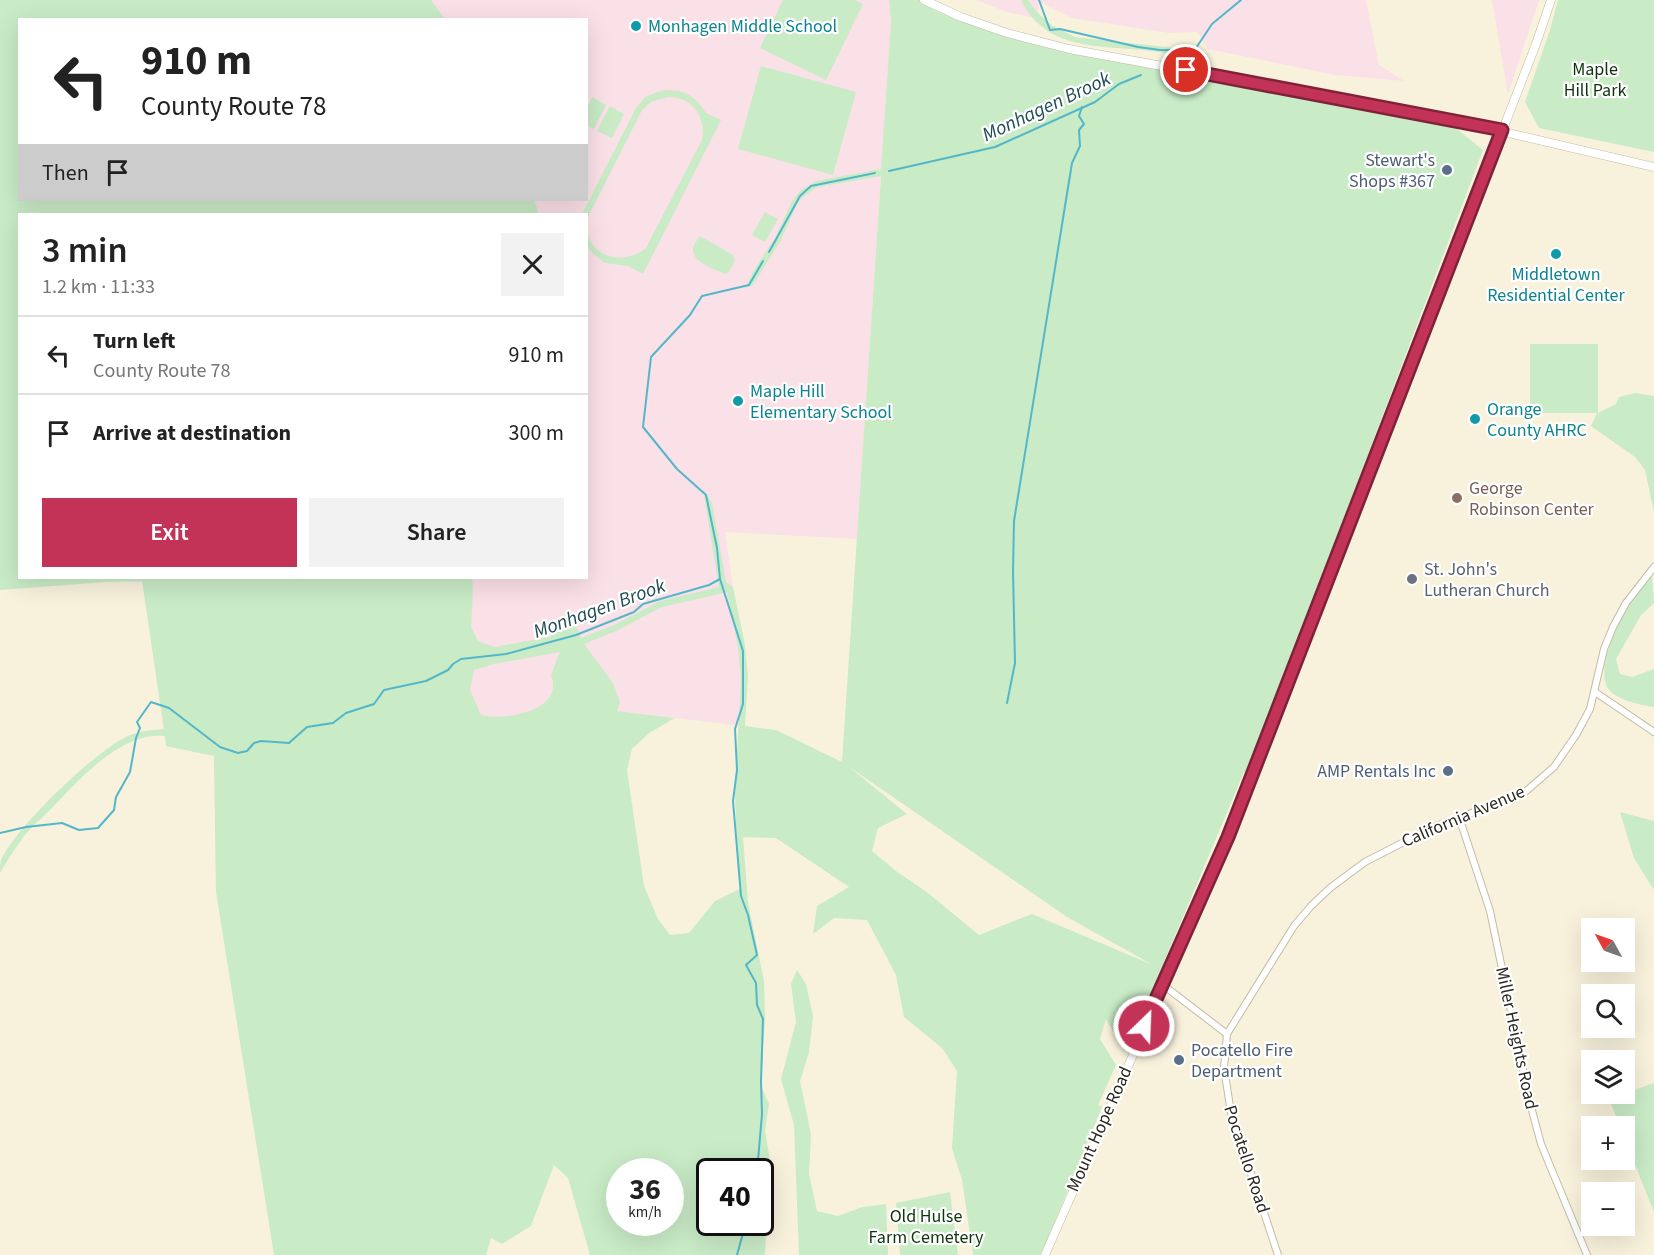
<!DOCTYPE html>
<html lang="en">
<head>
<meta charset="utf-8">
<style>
	:root { --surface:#fff; --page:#f2f2f2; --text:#222; --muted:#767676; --line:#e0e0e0; --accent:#c33358 }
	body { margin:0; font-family:"Source Sans 3",sans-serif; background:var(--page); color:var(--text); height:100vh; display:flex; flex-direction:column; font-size:22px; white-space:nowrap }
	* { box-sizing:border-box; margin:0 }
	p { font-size:20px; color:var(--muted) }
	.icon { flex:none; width:33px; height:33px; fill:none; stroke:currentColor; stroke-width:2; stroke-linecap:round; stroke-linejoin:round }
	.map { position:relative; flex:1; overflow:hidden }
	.side { position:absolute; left:18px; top:213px; width:570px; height:366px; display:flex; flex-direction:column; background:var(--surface); border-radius:0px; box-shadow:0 6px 24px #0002 }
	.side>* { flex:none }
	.top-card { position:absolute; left:18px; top:18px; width:570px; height:183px; border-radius:0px; box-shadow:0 6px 24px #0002; background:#fff; color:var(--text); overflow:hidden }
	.needle { width:39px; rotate:310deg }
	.fabs { position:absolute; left:1581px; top:918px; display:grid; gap:12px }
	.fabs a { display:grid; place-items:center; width:54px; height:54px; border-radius:0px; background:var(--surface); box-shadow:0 6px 24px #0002; font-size:30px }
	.speed { position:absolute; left:606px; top:1158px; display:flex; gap:12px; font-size:30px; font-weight:700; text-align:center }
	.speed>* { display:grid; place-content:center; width:78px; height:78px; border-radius:50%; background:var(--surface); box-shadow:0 6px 24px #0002; line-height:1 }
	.speed small { font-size:15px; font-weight:400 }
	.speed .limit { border:3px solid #111; border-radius:9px; background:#fff; color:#111 }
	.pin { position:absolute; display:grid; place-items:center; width:51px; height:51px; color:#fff; margin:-26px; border:3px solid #fff; border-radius:50%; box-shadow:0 2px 6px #0007 }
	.me { position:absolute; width:66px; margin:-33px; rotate:24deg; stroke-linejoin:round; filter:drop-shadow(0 0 4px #0008) }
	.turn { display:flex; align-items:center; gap:21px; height:126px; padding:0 24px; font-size:27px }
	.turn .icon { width:78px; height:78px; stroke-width:2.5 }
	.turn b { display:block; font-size:42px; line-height:51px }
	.then { display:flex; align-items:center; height:57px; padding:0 24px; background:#0003; gap:12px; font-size:22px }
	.round { display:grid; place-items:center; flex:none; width:63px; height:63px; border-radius:0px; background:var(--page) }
	.headline { display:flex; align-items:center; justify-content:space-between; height:102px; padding:0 24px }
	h1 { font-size:36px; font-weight:600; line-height:45px }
	.action { display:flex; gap:12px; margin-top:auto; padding:12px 24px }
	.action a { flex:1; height:69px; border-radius:0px; background:var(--accent); color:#fff; font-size:24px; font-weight:600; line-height:69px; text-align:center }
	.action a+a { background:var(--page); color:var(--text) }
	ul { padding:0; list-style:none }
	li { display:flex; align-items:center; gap:18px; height:78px; padding:0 24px; border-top:2px solid var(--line) }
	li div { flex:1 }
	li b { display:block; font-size:22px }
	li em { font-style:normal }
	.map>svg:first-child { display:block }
	.education { fill:#fae0e7 }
	.green { fill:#c9ebc6; fill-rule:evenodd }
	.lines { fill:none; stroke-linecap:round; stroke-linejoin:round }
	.stream { stroke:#53b7c9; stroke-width:2 }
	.minor-casing { stroke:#c1bba6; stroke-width:8 }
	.tertiary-casing { stroke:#c1bba6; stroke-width:9 }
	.minor { stroke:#fff; stroke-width:6 }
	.tertiary { stroke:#fff; stroke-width:8 }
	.route-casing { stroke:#7f2139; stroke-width:15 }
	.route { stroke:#c33358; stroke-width:10 }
	.culture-dot { fill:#0f9aa8; stroke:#fff; stroke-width:2 }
	.service-dot { fill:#5c6f8a; stroke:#fff; stroke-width:2 }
	.education-dot { fill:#8d6e63; stroke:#fff; stroke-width:2 }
	.worship-dot { fill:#6b7280; stroke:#fff; stroke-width:2 }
	.labels { text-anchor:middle; stroke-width:4.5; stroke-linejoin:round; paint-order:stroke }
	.culture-label { font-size:18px; fill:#0d838f; stroke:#fff; text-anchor:start }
	.park-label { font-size:18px; fill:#0e330d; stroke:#fff }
	.service-label { font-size:18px; fill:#4e5e75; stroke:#fff; text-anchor:end }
	.education-label { font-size:18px; fill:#785e54; stroke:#fff; text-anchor:start }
	.worship-label { font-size:18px; fill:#5b616d; stroke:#fff; text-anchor:start }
	.street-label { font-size:18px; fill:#2a2820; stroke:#fff }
	.water-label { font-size:20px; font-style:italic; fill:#204c54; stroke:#fff }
</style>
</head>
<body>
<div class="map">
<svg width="1654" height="1255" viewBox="0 0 1654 1255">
	<rect width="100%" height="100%" fill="#f8f2dc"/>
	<!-- education -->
	<g class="education">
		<polygon points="422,0 889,0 891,22 857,539 725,532 744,664 742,726 602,709 216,892 214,756 166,746 143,582 37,578 586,578 586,214 493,214 488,200 586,200 586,20 429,19"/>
		<polygon points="977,0 1366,0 1379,65 1404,81 1335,75 1208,49 1197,32 1169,33 1072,18 1040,2 1036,18 1006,12"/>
		<polygon points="1492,0 1539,0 1508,94"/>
	</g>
	<!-- green -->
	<g class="green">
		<path d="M0,0H431L445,19L20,20V200H534L539,214H20V578H472L473,588L471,627L478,641L494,647L550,637L560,628L563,617L568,616L576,626L581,638L614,625L660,601L719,587L703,489L712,503L726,582L733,587L745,645L748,677L745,726L776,730L842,762L881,176L818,187L805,195L797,204L781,240L753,285L745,288L754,270L775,238L792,201L801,190L816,181L881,169L891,22L889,0H922L1024,37L1155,65L1169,54C1116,42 1050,59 1021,0H1028L1037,12L1051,25L1075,37L1175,48L1174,53L1177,56L1164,66L1452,125L1483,150L1249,769L1244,772L1126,1052L1106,1019L1100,1039L1116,1065L1098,1105L1102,1107L1041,1255H973L962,1180L952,1148L957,1071L942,1048L904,1017L896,975L867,920L834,918L813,934L817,906L849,887L776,838L743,837L748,903L764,981L765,1018L761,1086L769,1104L765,1131L773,1178L767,1215L765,1255H590L568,1178L554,1165L531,1226L502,1244L491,1238L486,1255H274L216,892L214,756L166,746L165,736C121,731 79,780 52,808C41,819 28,829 20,842C12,852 6,863 0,873C0,869 0,864 1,860C15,828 96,750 128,736C140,731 152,730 164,729L142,581L106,582L0,590ZM727,592L738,647L741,678L735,792L737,856L740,889L715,901L689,933L670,935L658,919L644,886L627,770L632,749L649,733L675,718L617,711L620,702L613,683L584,644L616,631L662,607ZM560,652L551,675C565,711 505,721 481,715L470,690L474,670L494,664ZM848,766L1067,917L1153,965L1032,914L979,935L928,893L896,871L872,851L878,828L907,814ZM620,1172H670V1222H620ZM710,1172H760V1222H710Z"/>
		<polygon points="783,0 854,0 863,4 826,80 760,48"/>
		<polygon points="1558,0 1654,0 1654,152 1539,128 1525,102 1550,30"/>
		<polygon points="761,66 856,92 833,175 738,149"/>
		<path d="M664,90L680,91L689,95L697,101L706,113L721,120L643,274L628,266L605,263L592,253L587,246L586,214H582L636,108L645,97ZM668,97C692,96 707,118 702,140L646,248C618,270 579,252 589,215L642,110L651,102Z"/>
		<polygon points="592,97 606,105 594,129 587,126 587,108"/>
		<polygon points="610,106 624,114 612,138 597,131"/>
		<polygon points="765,212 778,219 765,242 752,235"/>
		<path d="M700,236L733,255C737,261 731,268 727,274L723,273C714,269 692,262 693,249C693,245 698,239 700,236Z"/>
		<polygon points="1530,344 1598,344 1598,413 1616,404 1619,397 1635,393 1654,396 1654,512 1645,470 1635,457 1591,426 1597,413 1530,413"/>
		<path d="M1652,576L1654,603L1641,615L1616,659L1620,674L1632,677L1654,669V707H1652C1639,704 1620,701 1610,691C1594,674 1616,625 1627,609C1634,597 1643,587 1652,576Z"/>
		<polygon points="1620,812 1654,821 1654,890 1634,858"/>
		<polygon points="797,970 806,984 813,1016 809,1052 800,1081 811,1134 809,1174 817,1211 838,1216 862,1207 886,1204 888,1255 799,1255 794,1125 781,1079 796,1022 791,984"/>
		<polygon points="1654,1083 1654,1212 1625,1140 1624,1126 1620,1126 1609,1099"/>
		<polygon points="950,1192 958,1255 900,1255 896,1203"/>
	</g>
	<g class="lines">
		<!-- stream -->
		<g class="stream">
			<polyline points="1039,0 1050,30 1060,29 1138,47 1160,50 1190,50"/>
			<polyline points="1178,56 1196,48 1212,24 1241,0"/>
			<polyline points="889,171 995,147 1095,102 1119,84 1141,75"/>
			<polyline points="769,252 800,196 811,186 875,173"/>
			<polyline points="720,579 743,651 743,704 735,729 737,770 733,801 741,896 748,915 757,955 746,965 756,983 757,1005 763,1019 761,1081 762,1114 757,1172"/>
			<polyline points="1007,703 1015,663 1013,571 1014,521 1072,163 1080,146 1079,130 1084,124 1079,116 1082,107"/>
			<polyline points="0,833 26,827 62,823 79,830 98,828 114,810 116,797 130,772 136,738 140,728 137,722 151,702 169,708 220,747 238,753 247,751 254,743 261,741 289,743 307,727 333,723 346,713 374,704 384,690 426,681 448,670 453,664 461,659 506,654 576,635 634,612 643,604 709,585 720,579 717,548 706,495 677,469 643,427 651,357 690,315 702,296 749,285 763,261"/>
			<polyline points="737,1255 746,1222"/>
		</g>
		<defs>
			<g id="minor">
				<polyline points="1595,692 1654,732"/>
				<polyline points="1459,817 1490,911 1530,1103 1541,1144 1587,1255"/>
				<polyline points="1163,985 1227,1034"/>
				<polyline points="1278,1255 1231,1113 1224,1068 1227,1034 1294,926 1311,906 1330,888 1365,862 1433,827 1507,800 1525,792 1554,767 1576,735 1590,709 1604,649 1613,627 1626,603 1654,567"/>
			</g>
			<g id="tertiary">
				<polyline points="924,0 961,17 1007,33 1069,49 1435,116 1654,167"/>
				<polyline points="1045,1255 1229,837 1536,44 1551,0"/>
			</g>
		</defs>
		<!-- minor casing -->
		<use href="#minor" class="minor-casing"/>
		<!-- tertiary casing -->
		<use href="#tertiary" class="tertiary-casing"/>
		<!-- minor -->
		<use href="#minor" class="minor"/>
		<!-- tertiary -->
		<use href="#tertiary" class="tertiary"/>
	</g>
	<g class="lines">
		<defs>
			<polyline id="route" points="1144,1026 1228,837 1502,130 1186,70"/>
		</defs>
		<!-- route casing -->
		<use href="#route" class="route-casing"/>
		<!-- route -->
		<use href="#route" class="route"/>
	</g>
	<!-- markers -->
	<g class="culture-dot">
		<circle cx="636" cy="26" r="6"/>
		<circle cx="1556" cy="254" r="6"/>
		<circle cx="738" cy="401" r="6"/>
		<circle cx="1475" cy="419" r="6"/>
	</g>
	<g class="service-dot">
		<circle cx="1447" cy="170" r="6"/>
		<circle cx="1448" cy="771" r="6"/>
		<circle cx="1179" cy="1060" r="6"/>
	</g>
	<circle class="education-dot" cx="1457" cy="498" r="6"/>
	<circle class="worship-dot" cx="1412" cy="579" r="6"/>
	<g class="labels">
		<!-- culture labels -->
		<g class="culture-label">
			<text x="648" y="32">Monhagen Middle School</text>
			<text x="1556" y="280" text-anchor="middle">Middletown<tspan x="1556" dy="21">Residential Center</tspan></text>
			<text x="750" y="397">Maple Hill<tspan x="750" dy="21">Elementary School</tspan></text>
			<text x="1487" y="415">Orange<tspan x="1487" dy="21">County AHRC</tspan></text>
		</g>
		<!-- park labels -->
		<g class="park-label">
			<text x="1595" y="75">Maple<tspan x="1595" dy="21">Hill Park</tspan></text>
			<text x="926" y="1222">Old Hulse<tspan x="926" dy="21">Farm Cemetery</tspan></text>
		</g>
		<!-- service labels -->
		<g class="service-label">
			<text x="1435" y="166">Stewart's<tspan x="1435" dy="21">Shops #367</tspan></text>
			<text x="1436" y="777">AMP Rentals Inc</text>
			<text x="1191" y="1056" text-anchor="start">Pocatello Fire<tspan x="1191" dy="21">Department</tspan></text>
		</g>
		<!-- education labels -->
		<g class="education-label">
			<text x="1469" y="494">George<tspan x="1469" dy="21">Robinson Center</tspan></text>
		</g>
		<!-- worship labels -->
		<g class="worship-label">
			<text x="1424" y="575">St. John's<tspan x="1424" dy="21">Lutheran Church</tspan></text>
		</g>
		<!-- street labels -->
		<g class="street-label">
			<text transform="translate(1463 816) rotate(-23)" y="6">California Avenue</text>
			<text transform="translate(1517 1038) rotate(78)" y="6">Miller Heights Road</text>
			<text transform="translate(1099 1129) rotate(-66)" y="6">Mount Hope Road</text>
			<text transform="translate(1247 1159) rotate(72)" y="6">Pocatello Road</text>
		</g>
		<!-- water labels -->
		<g class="water-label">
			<text transform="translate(1046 106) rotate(-25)" y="7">Monhagen Brook</text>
			<text transform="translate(599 608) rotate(-20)" y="7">Monhagen Brook</text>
		</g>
	</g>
</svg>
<div class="fabs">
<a><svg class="needle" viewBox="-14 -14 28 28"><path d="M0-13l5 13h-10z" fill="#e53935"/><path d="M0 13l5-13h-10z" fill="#767676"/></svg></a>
<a><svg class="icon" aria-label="search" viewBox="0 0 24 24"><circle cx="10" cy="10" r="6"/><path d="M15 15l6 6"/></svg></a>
<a><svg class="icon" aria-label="layers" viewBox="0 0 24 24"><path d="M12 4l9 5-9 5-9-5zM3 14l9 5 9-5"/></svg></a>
<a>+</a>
<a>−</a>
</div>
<div class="speed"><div>36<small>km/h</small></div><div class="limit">40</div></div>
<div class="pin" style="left:1186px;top:70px;background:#d93025"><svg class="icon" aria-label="arrive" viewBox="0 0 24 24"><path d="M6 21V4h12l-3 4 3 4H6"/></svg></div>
<svg class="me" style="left:1144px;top:1026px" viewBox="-20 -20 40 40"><circle r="17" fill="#c33358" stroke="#fff" stroke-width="3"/><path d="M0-11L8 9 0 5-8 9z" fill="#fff"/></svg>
<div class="top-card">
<div class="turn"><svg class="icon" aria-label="left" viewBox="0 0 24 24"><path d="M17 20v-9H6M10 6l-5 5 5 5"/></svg><div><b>910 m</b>County Route 78</div></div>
<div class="then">Then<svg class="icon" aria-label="arrive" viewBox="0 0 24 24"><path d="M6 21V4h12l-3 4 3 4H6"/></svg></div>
</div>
<section class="side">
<div class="headline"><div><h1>3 min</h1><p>1.2 km · 11:33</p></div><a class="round"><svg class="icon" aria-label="close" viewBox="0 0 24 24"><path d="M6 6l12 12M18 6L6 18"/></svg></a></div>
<ul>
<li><svg class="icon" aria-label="left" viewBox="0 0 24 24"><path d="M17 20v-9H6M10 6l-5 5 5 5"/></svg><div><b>Turn left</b><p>County Route 78</p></div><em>910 m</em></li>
<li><svg class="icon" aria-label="arrive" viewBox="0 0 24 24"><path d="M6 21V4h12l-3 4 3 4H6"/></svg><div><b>Arrive at destination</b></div><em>300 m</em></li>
</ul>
<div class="action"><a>Exit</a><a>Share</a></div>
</section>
</div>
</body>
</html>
